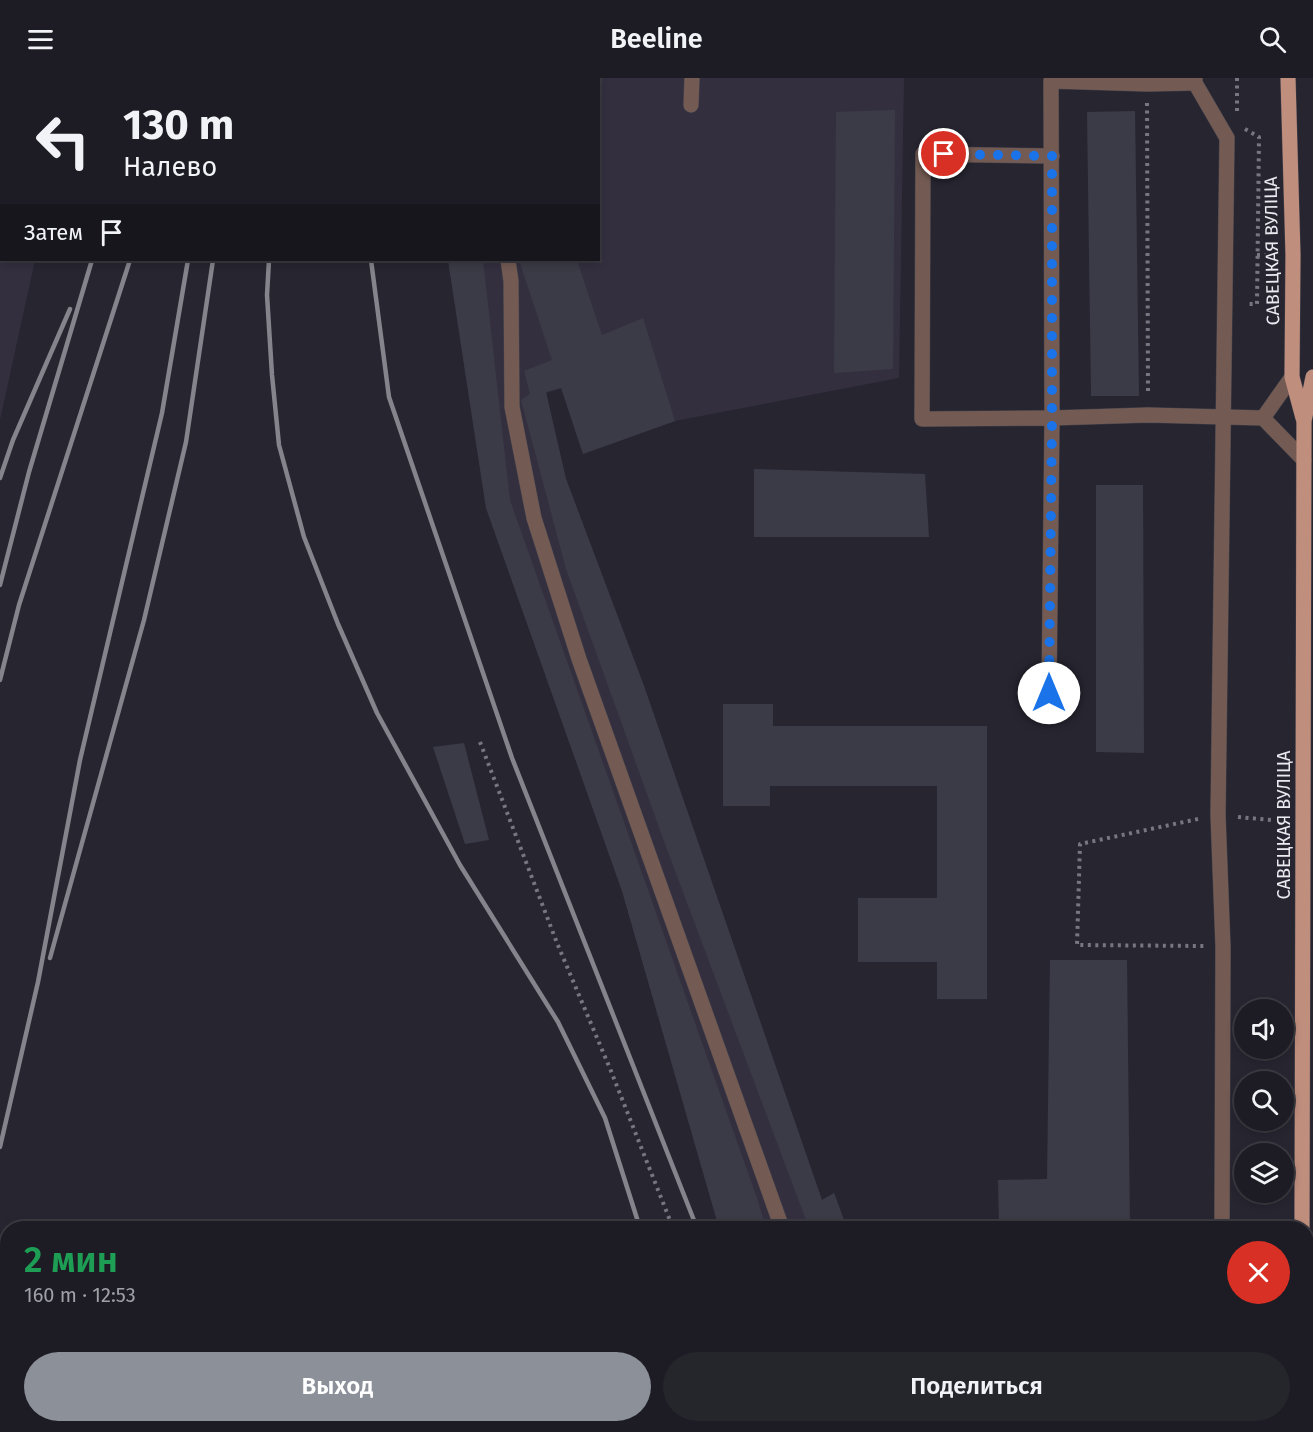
<!DOCTYPE html>
<html lang="ru">
<head>
<meta charset="utf-8">
<style>
	:root { --surface:#1d1c24; --page:#25252c; --text:#f1f3f6; --muted:#a0a1a6; --line:#3b3a41; --accent:#8c9099 }
	body { margin:0; font-family:"Fira Sans",sans-serif; background:var(--page); color:var(--text); height:100vh; display:flex; flex-direction:column; font-size:22px; white-space:nowrap }
	* { box-sizing:border-box; margin:0 }
	p { font-size:20px; color:var(--muted) }
	.icon { flex:none; width:33px; height:33px; fill:none; stroke:currentColor; stroke-width:2; stroke-linecap:round; stroke-linejoin:round }
	.map { position:relative; flex:1; overflow:hidden }
	.drawer { position:absolute; left:0px; top:1143px; width:1314px; height:212px; display:flex; flex-direction:column; background:var(--surface); border-radius:24px 24px 0 0; box-shadow:0 3px 9px #0003,0 0 0 2px var(--line) }
	.drawer>* { flex:none }
	.hud { position:absolute; left:0px; top:0px; width:600px; height:183px; box-shadow:0 3px 9px #0003,0 0 0 2px var(--line); background:#1d1c24; color:var(--text); overflow:hidden }
	.fabs { position:absolute; left:1234px; top:921px; display:grid; gap:12px }
	.fabs a { display:grid; place-items:center; width:60px; height:60px; border-radius:50%; background:var(--surface); box-shadow:0 3px 9px #0003,0 0 0 2px var(--line); font-size:30px }
	.pin { position:absolute; display:grid; place-items:center; width:51px; height:51px; color:#fff; margin:-26px; border:3px solid #fff; border-radius:50%; box-shadow:0 2px 6px #0007 }
	.me { position:absolute; width:66px; margin:-33px; rotate:0deg; stroke-linejoin:round; filter:drop-shadow(0 0 4px #0008) }
	.turn { display:flex; align-items:center; gap:21px; height:126px; padding:0 24px; font-size:27px }
	.turn .icon { width:78px; height:78px; stroke-width:2.5 }
	.turn b { display:block; font-size:42px; line-height:51px }
	.then { display:flex; align-items:center; height:57px; padding:0 24px; background:#0003; gap:12px; font-size:22px }
	.round { display:grid; place-items:center; flex:none; width:63px; height:63px; border-radius:32px; background:var(--page) }
	.head { display:flex; align-items:center; justify-content:space-between; height:102px; padding:0 24px }
	h1 { font-size:36px; font-weight:600; line-height:45px; color:#1e9e55 }
	.button { display:flex; gap:12px; margin-top:auto; padding:12px 24px }
	.button a { flex:1; height:69px; border-radius:36px; background:var(--accent); color:#fff; font-size:24px; font-weight:600; line-height:69px; text-align:center }
	.button a+a { background:var(--page); color:var(--text) }
	header { display:flex; justify-content:space-between; align-items:center; height:78px; padding:0 24px; background:var(--surface); font-size:27px; font-weight:600 }
	.map>svg:first-child { display:block }
	.industrial { fill:#342f3f }
	.building { fill:#3b3b47 }
	.lines { fill:none; stroke-linecap:round; stroke-linejoin:round }
	.minor-casing { stroke:#42414b; stroke-width:16 }
	.major-casing { stroke:#42414b; stroke-width:16 }
	.path { stroke:#787680; stroke-width:4; stroke-dasharray:3 4.5; stroke-linecap:butt }
	.minor { stroke:#735b53; stroke-width:15 }
	.major { stroke:#bf8e7d; stroke-width:15 }
	.rail { stroke:#85838c; stroke-width:4.5 }
	.route { stroke:#1a73e8; stroke-width:10; stroke-dasharray:0 18 }
	.labels { text-anchor:middle; stroke-width:4.5; stroke-linejoin:round; paint-order:stroke }
	.street-label { font-size:18px; fill:#ebeaf1; stroke:#272530 }
</style>
</head>
<body>
<header><svg class="icon" aria-label="menu" viewBox="0 0 24 24"><path d="M4 6h16M4 12h16M4 18h16"/></svg>Beeline<svg class="icon" aria-label="search" viewBox="0 0 24 24"><circle cx="10" cy="10" r="6"/><path d="M15 15l6 6"/></svg></header>
<div class="map">
<svg width="1313" height="1354" viewBox="0 0 1313 1354">
	<rect width="100%" height="100%" fill="#272530"/>
	<!-- industrial -->
	<g class="industrial">
		<polygon points="0,0 74,0 74,2 2,2 2,182 35,182 0,342"/>
		<polygon points="446,0 904,0 899,300 675,343 583,376 562,310 546,315 566,401 644,608 822,1122 834,1115 847,1150 719,1150 622,813 486,430 448,182 598,182 598,2 446,2"/>
	</g>
	<!-- building -->
	<g class="building">
		<polygon points="895,32 893,291 834,295 836,34"/>
		<polygon points="1135,33 1139,318 1091,318 1087,34"/>
		<polygon points="448,182 483,182 510,422 757,1120 766,1150 719,1150 622,813 486,430"/>
		<polygon points="519,182 577,182 602,257 643,240 675,343 583,376 561,310 546,314 566,401 644,608 822,1122 834,1115 847,1150 809,1150 665,766 566,491 521,322 530,316 524,293 552,282"/>
		<polygon points="754,391 925,396 929,459 754,459"/>
		<polygon points="1096,407 1143,407 1144,675 1096,674"/>
		<polygon points="723,626 773,626 773,648 987,648 987,921 937,921 937,884 858,884 858,820 937,820 937,708 770,708 770,728 723,728"/>
		<polygon points="464,665 489,762 465,766 433,669"/>
		<polygon points="1050,882 1127,882 1130,1150 999,1150 998,1102 1047,1101"/>
		<rect x="1082" y="1347" width="59" height="7"/>
	</g>
	<g class="lines">
		<defs>
			<g id="minor">
				<polyline points="1195,0 1195,5 1227,60 1218,737 1223,869 1222,1150"/>
				<polyline points="497,2 497,0"/>
				<polyline points="1195,5 1147,6 1051,3 1052,340 1148,337 1263,340 1304,382"/>
				<polyline points="691,27 692,0"/>
				<polyline points="508,182 511,203 512,329 534,440 579,581 782,1150"/>
				<polyline points="1263,340 1292,299"/>
				<polyline points="1049,615 1052,340 922,341 923,76 1052,78"/>
				<polyline points="1040,1354 1040,1347"/>
				<polyline points="1221,1354 1221,1347"/>
			</g>
			<g id="major">
				<polyline points="1288,0 1293,177 1292,299 1303,340"/>
				<polyline points="1302,1150 1304,343 1313,299"/>
				<polyline points="1304,1347 1304,1354"/>
			</g>
		</defs>
		<!-- minor casing -->
		<use href="#minor" class="minor-casing"/>
		<!-- major casing -->
		<use href="#major" class="major-casing"/>
		<!-- path -->
		<g class="path">
			<polyline points="1237,0 1237,35"/>
			<polyline points="1147,25 1148,317"/>
			<polyline points="1245,51 1259,59 1257,226 1246,226"/>
			<polyline points="1257,177 1274,177"/>
			<polyline points="480,664 557,865 611,993 673,1150"/>
			<polyline points="1238,739 1282,743"/>
			<polyline points="1198,741 1080,766 1077,867 1204,868"/>
			<polyline points="746,1347 749,1354"/>
		</g>
		<!-- minor -->
		<use href="#minor" class="minor"/>
		<!-- major -->
		<use href="#major" class="major"/>
		<!-- rail -->
		<g class="rail">
			<polyline points="150,2 151,0"/>
			<polyline points="186,2 186,0"/>
			<polyline points="219,2 219,0"/>
			<polyline points="241,2 242,0"/>
			<polyline points="293,2 293,0"/>
			<polyline points="366,2 366,0"/>
			<polyline points="269,182 267,217 272,297 279,367 304,459 338,546 377,635 460,787 558,944 605,1040 640,1150"/>
			<polyline points="371,182 389,319 512,680 697,1150"/>
			<polyline points="0,400 13,362 70,231"/>
			<polyline points="0,507 29,394 92,182"/>
			<polyline points="0,602 19,527 130,182"/>
			<polyline points="50,880 144,542 186,364 213,182"/>
			<polyline points="0,1069 38,904 80,682 162,335 188,182"/>
			<polyline points="694,1347 697,1354"/>
			<polyline points="772,1347 774,1354"/>
		</g>
	</g>
	<g class="lines">
		<!-- route -->
		<polyline class="route" points="944,76 1052,78 1052,340 1049,615"/>
	</g>
	<g class="labels">
		<!-- street labels -->
		<g class="street-label">
			<text transform="translate(1272 173) rotate(-91)" y="6">САВЕЦКАЯ ВУЛІЦА</text>
			<text transform="translate(1284 747) rotate(-90)" y="6">САВЕЦКАЯ ВУЛІЦА</text>
		</g>
	</g>
</svg>
<div class="fabs">
<a><svg class="icon" aria-label="sound" viewBox="0 0 24 24"><path d="M4 9h4l5-4v14l-5-4H4zM17 9q2 3 0 6"/></svg></a>
<a><svg class="icon" aria-label="search" viewBox="0 0 24 24"><circle cx="10" cy="10" r="6"/><path d="M15 15l6 6"/></svg></a>
<a><svg class="icon" aria-label="layers" viewBox="0 0 24 24"><path d="M12 4l9 5-9 5-9-5zM3 14l9 5 9-5"/></svg></a>
</div>
<div class="pin" style="left:944px;top:76px;background:#d93025"><svg class="icon" aria-label="arrive" viewBox="0 0 24 24"><path d="M6 21V4h12l-3 4 3 4H6"/></svg></div>
<svg class="me" style="left:1049px;top:615px" viewBox="-20 -20 40 40"><circle r="19" fill="#fff"/><path d="M0-13L10 11 0 6-10 11z" fill="#1a73e8"/></svg>
<div class="hud">
<div class="turn"><svg class="icon" aria-label="left" viewBox="0 0 24 24"><path d="M17 20v-9H6M10 6l-5 5 5 5"/></svg><div><b>130 m</b>Налево</div></div>
<div class="then">Затем<svg class="icon" aria-label="arrive" viewBox="0 0 24 24"><path d="M6 21V4h12l-3 4 3 4H6"/></svg></div>
</div>
<section class="drawer">
<div class="head"><div><h1>2 мин</h1><p>160 m · 12:53</p></div><a class="round" style="background:#d93025;color:#fff"><svg class="icon" aria-label="close" viewBox="0 0 24 24"><path d="M6 6l12 12M18 6L6 18"/></svg></a></div>
<div class="button"><a>Выход</a><a>Поделиться</a></div>
</section>
</div>
</body>
</html>
